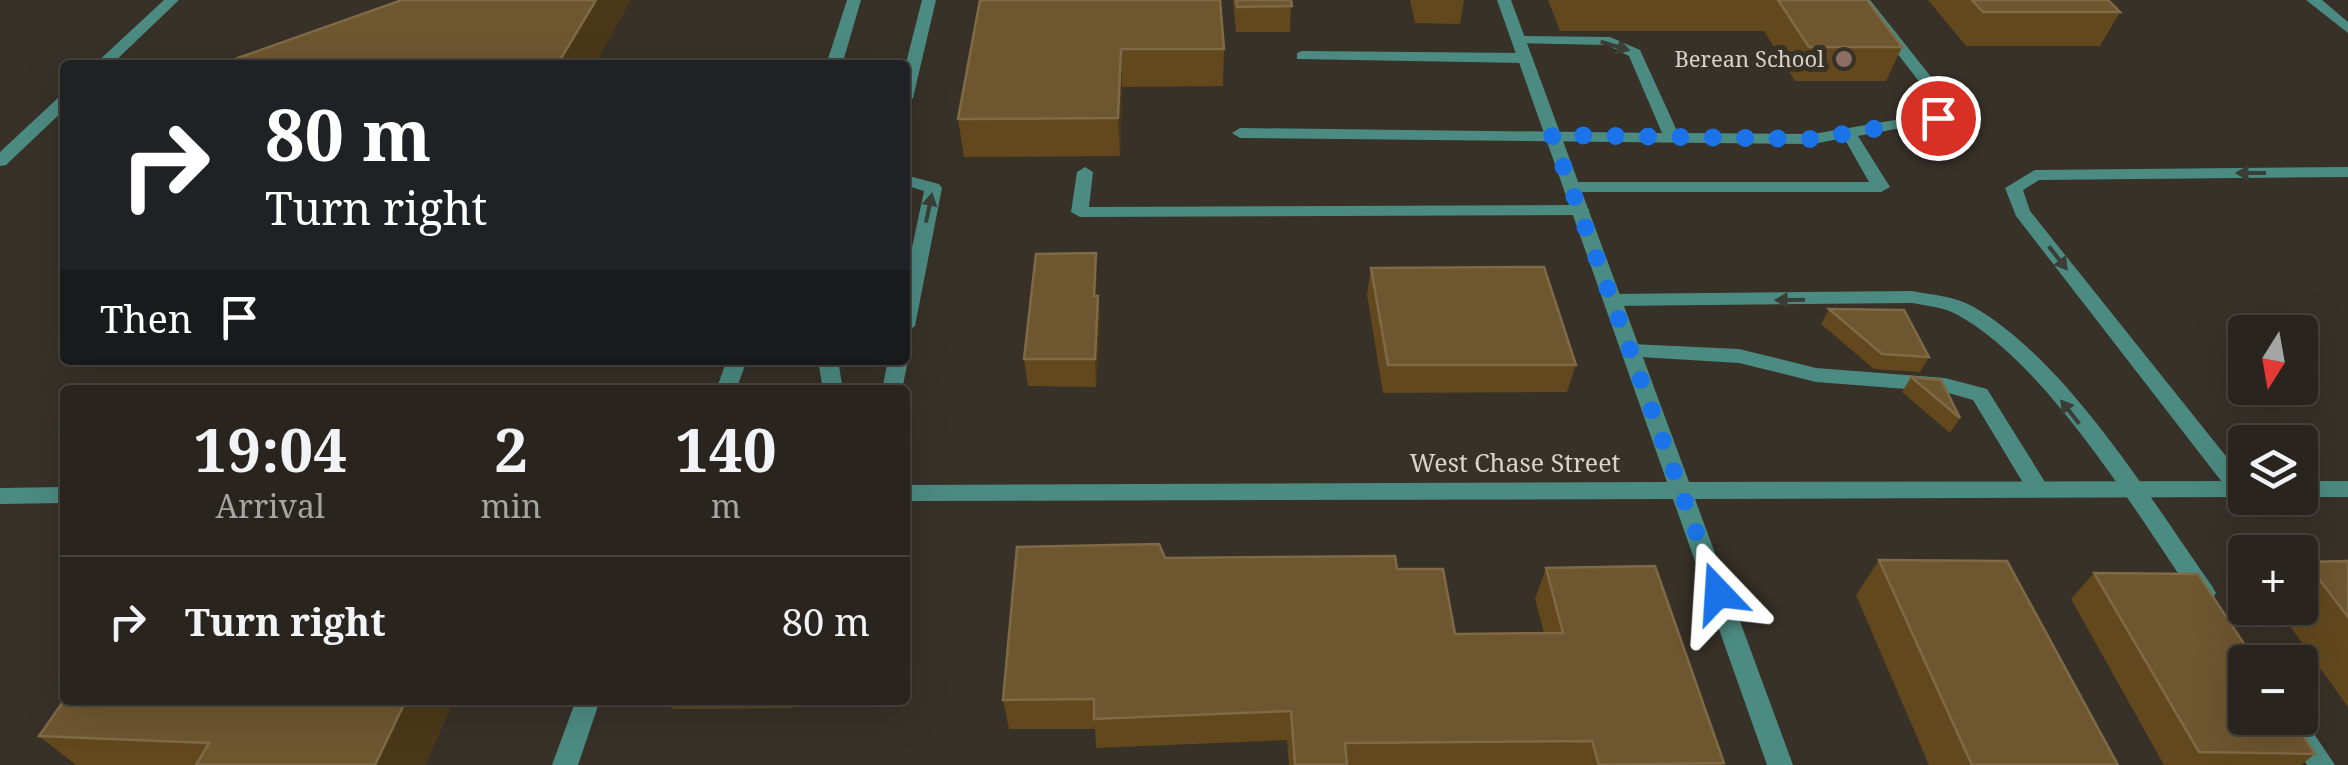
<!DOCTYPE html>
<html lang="en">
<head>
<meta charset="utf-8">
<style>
	:root { --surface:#29251e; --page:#312d27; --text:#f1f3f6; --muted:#a5a5a4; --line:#45423c }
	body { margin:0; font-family:"Noto Serif",serif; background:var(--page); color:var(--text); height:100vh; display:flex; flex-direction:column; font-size:38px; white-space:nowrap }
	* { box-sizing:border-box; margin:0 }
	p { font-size:32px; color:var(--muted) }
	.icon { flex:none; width:55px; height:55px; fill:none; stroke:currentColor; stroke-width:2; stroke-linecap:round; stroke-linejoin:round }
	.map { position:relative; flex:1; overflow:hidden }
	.side { position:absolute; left:60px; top:385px; width:850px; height:320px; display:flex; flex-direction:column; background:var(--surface); border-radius:10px; box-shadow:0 10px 40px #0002,0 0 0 2px var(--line) }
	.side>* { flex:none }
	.banner { position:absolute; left:60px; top:60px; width:850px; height:305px; border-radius:10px; box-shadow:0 10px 40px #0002,0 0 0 2px var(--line); background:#202124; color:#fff; overflow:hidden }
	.needle { width:65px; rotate:191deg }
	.tools { position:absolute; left:2228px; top:315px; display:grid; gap:20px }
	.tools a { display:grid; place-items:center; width:90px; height:90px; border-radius:10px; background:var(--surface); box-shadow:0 10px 40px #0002,0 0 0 2px var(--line); font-size:50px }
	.pin { position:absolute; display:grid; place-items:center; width:85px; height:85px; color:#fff; margin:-42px; border:5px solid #fff; border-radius:50%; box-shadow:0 2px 10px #0007 }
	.me { position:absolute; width:110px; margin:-55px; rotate:340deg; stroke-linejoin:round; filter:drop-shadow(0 0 8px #0008) }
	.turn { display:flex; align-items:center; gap:35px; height:210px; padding:0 40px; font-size:45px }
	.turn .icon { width:130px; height:130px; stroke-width:2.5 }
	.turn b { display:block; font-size:70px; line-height:85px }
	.then { display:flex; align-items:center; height:95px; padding:0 40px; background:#0003; gap:20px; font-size:38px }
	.eta { display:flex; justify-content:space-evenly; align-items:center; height:170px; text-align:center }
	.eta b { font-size:60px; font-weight:700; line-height:70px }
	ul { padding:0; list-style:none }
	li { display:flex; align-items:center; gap:30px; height:130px; padding:0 40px; border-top:2px solid var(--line) }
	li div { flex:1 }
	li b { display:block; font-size:38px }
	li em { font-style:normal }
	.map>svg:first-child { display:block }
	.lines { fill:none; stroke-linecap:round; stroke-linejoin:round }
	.service { fill:#4c8b82; fill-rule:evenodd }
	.minor { fill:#4c8b82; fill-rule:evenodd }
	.tertiary { fill:#4c8b82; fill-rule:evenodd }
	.wall { fill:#62481c }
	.shaded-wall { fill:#4b3819 }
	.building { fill:#6e562f; stroke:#7f6a48; stroke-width:2.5 }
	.oneway { fill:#3a3e36 }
	.route { stroke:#1a73e8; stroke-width:18; stroke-dasharray:0 32.4 }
	.education-dot { fill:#8d6e63; stroke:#373128; stroke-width:4 }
	.labels { text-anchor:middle; stroke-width:10; stroke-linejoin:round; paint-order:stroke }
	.far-poi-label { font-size:22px; fill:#d7d3cd; stroke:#373128; text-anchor:end }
	.street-label { font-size:25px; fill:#d7d3cd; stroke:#373128 }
</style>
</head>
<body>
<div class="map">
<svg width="2348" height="765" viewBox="0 0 2348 765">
	<rect width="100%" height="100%" fill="#373128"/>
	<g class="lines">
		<!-- service -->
		<g class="service">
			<polygon points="847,0 861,0 842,65 826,65"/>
			<polygon points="922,0 936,0 913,98 905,103 905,67"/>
			<polygon points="1856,0 1870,0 1947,97 1944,120 1858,136 1890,187 1881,192 1574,192 1565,187 1574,182 1869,182 1844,138 1813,144 1240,138 1232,133 1240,128 1662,133 1629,56 1607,45 1513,43 1513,37 1518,36 1610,37 1640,50 1678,133 1813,134 1930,114 1931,97"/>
			<polygon points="1302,51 1525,53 1533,58 1525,63 1297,59 1297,53"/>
			<polygon points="1085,167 1093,172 1089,207 1581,205 1590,210 1581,215 1080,217 1071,212 1077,172"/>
			<polygon points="2348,167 2348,177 2039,180 2023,190 2030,211 2245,480 2245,496 2232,495 2016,216 2005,188 2035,170"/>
			<polygon points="905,175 939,184 942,188 915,326 905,333 905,281 924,191 905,185"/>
			<path d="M1912,291C1932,295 1954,296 1972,306C2067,360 2149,497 2212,586L2216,593L2212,600L2204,603L2196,600C2138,515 2046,362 1956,314C1943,307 1927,306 1912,303L1612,306L1603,300L1612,294Z"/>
			<polygon points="1631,344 1739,349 1816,368 1945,378 1987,389 2050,490 2047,496 2031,496 1973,400 1945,392 1816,382 1739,363 1624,356 1621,351 1624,346"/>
			<polygon points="905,355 908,360 902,390 882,390 888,360 905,360"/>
			<polygon points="727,360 747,360 736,390 716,390"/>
			<polygon points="818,360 838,360 843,390 823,390"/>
			<polygon points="2300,713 2335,765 2307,765 2276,718 2300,718"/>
		</g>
		<!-- minor -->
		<g class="minor">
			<polygon points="1497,0 1511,0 1689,482 2245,481 2245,497 1695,499 1793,765 1767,765 1673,499 905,501 905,485 1667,482"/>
			<polygon points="2306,0 2322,0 2348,22 2348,33"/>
			<rect x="2300" y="481" width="48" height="16"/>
			<polygon points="65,487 65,503 0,504 0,488"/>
			<polygon points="576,700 600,700 578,765 552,765"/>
		</g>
		<!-- tertiary -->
		<g class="tertiary">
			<polygon points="164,0 179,0 111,65 94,65"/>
			<polygon points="65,95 65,109 6,165 0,166 0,152 59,97"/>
		</g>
	</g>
	<!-- wall -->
	<g class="wall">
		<polygon points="980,0 1224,49 1223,86 1122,87 1120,156 964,157 958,119"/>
		<polygon points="1233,0 1291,0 1290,32 1236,32"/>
		<polygon points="1410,0 1464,0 1460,24 1415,23"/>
		<polygon points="1548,0 1867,0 1902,47 1886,81 1795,81 1764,31 1560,31"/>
		<polygon points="1928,0 2108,0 2120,12 2100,46 1966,46"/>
		<polygon points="1096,253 1096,296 1098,296 1100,324 1096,387 1028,386 1024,359"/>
		<polygon points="1371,268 1576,365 1567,392 1383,393 1367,295"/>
		<polygon points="1829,309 1929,357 1920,372 1874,369 1821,324"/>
		<polygon points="1911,377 1960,418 1950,433 1902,392"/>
		<polygon points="1165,558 1397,569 1455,634 1544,633 1535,599 1546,568 1724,763 1722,765 1289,765 1287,740 1096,748 1095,729 1009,729 1003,700"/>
		<polygon points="1879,560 2118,765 1929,765 1856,595"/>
		<polygon points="2348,561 2348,707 2277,608 2300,608 2300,567 2306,562"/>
		<polygon points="2094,573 2315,754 2301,765 2164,765 2071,599"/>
		<polygon points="65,700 454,700 425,765 76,765 39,736"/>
		<polygon points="667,700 795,700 793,708 672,709"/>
	</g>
	<!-- shaded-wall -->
	<g class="shaded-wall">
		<polygon points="596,0 631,0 595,65 557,65"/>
		<polygon points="1121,49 1122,87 1120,156 1118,118"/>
		<polygon points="1096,253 1097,281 1095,324 1094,296"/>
		<polygon points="1098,296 1100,324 1096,387 1095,359"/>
		<polygon points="406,700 454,700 425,765 375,765"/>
	</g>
	<!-- building -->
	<g class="building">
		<polygon points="402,0 596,0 557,65 218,65"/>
		<polygon points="980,0 1220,0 1224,49 1121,49 1118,118 958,119"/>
		<polygon points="1236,0 1291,0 1292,6 1237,7"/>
		<polygon points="1778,0 1867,0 1902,47 1809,47"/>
		<polygon points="1972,0 2108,0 2120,12 1983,12"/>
		<polygon points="1096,253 1094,296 1098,296 1095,359 1024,359 1036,254"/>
		<polygon points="1544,267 1576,365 1388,365 1371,268"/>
		<polygon points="1829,309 1904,310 1929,357 1882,354"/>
		<polygon points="1911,377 1941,380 1960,418"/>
		<polygon points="1159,544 1165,558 1395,556 1397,569 1443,569 1455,634 1563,633 1546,568 1655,566 1724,763 1599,765 1592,741 1345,743 1347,765 1295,765 1291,711 1094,719 1094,699 1003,700 1017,547"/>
		<polygon points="1879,560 2007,561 2118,765 1972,765"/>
		<polygon points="2348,561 2348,617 2306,562"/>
		<polygon points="2094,573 2198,574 2256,662 2245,662 2245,718 2292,718 2315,754 2199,752"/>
		<polygon points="65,699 65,700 406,700 375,765 196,765 209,743 39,736"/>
	</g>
	<!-- one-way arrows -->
	<defs><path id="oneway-solid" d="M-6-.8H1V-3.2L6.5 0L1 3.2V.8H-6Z" transform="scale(2.5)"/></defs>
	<g class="oneway">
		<use href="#oneway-solid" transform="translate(1615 46) rotate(17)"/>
		<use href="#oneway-solid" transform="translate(2251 173) rotate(180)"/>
		<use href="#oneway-solid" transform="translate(929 208) rotate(-78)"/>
		<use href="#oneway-solid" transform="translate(2058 258) rotate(52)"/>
		<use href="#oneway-solid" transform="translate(1790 300) rotate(179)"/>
		<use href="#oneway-solid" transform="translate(2070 412) rotate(-128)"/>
	</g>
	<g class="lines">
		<!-- route -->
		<polyline class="route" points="1718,593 1552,135 1814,139 1938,118"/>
	</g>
	<!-- markers -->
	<circle class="education-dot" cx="1844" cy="59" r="10"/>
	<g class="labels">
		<!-- far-poi labels -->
		<g class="far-poi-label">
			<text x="1824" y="67">Berean School</text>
		</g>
		<!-- street labels -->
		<g class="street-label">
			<text x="1515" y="472">West Chase Street</text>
		</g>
	</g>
</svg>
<div class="tools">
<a><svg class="needle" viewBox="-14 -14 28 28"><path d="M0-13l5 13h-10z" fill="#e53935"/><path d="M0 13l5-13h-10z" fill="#a5a5a4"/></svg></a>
<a><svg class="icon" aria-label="layers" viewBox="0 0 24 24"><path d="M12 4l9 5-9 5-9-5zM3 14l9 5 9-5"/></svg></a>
<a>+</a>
<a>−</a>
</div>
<div class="pin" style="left:1938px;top:118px;background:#d93025"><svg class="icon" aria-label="arrive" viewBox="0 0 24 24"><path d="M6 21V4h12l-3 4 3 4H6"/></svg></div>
<svg class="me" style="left:1718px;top:593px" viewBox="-20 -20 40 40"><path d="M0-17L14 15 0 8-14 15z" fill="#1a73e8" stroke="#fff" stroke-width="4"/></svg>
<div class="banner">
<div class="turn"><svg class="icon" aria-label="right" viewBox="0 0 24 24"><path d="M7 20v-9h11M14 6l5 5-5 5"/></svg><div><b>80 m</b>Turn right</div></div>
<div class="then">Then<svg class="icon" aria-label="arrive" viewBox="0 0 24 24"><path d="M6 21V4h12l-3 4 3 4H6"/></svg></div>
</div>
<section class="side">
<div class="eta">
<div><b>19:04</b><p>Arrival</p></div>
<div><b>2</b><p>min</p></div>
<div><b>140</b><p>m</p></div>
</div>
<ul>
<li><svg class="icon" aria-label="right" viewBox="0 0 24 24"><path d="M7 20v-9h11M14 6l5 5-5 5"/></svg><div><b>Turn right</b></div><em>80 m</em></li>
</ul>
</section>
</div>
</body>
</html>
